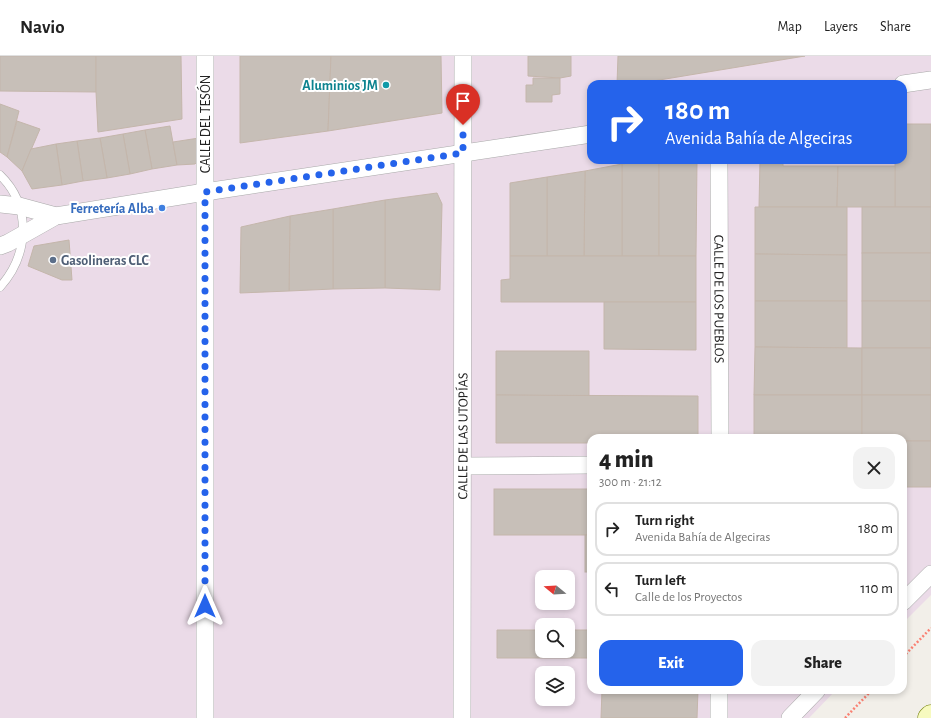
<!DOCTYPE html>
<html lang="en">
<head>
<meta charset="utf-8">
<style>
	:root { --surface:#fff; --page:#f2f2f2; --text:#222; --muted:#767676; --line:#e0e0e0; --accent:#2563eb }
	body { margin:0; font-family:"Alegreya Sans",sans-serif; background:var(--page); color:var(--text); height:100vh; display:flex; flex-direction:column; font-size:15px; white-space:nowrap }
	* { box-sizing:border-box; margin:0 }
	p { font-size:13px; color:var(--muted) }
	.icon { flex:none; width:22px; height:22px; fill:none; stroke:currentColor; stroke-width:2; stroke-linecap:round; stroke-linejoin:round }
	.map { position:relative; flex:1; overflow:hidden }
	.side { position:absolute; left:587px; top:378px; width:320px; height:260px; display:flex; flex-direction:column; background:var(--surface); border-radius:12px; box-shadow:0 2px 6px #0003 }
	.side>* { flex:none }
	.hud { position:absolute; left:587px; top:24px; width:320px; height:84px; border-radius:12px; box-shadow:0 2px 6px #0003; background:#2563eb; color:#fff; overflow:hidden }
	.needle { width:26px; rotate:288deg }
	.fabs { position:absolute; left:535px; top:514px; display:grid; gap:8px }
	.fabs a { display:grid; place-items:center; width:40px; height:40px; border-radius:8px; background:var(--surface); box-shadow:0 2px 6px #0003; font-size:20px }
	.pin { position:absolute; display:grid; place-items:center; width:34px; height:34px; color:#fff; margin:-41px -17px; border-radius:50% 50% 50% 0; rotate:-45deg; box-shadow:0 0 4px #0007 }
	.pin .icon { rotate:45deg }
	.me { position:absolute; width:44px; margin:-22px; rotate:0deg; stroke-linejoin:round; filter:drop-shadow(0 0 3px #0008) }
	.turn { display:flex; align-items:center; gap:14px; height:84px; padding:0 12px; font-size:18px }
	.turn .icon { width:52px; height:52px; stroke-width:2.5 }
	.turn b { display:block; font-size:28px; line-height:34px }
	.round { display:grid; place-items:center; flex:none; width:42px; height:42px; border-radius:12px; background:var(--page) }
	.summary { display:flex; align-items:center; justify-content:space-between; height:68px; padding:0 12px }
	h1 { font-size:24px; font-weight:800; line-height:30px }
	.button { display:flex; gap:8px; margin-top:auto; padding:8px 12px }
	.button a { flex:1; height:46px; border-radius:12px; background:var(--accent); color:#fff; font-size:16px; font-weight:800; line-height:46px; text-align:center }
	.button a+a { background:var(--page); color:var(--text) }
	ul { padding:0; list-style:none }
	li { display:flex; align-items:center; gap:12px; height:54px; margin:0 8px 6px; padding:0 4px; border:2px solid var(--line); border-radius:12px }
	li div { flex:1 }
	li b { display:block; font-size:15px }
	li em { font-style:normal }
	header { display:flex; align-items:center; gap:24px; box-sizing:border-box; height:56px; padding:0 20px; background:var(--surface); border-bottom:1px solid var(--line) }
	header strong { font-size:19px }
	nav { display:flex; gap:22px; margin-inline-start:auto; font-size:14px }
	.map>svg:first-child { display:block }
	.industrial { fill:#ebdbe8; fill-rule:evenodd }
	.building { fill:#c7bfb8; stroke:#c4b6ab }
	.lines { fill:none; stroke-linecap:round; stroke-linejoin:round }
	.service-casing { stroke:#a9a9a9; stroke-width:9 }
	.minor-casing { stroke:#a9a9a9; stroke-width:18 }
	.secondary-casing { stroke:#707d05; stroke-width:23 }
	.path { stroke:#fa8072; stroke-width:2.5; stroke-dasharray:2 2; stroke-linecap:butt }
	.service { stroke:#fff; stroke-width:8 }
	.minor { stroke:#fff; stroke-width:17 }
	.secondary { stroke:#f7fabf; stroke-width:22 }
	.route { stroke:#2563eb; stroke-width:7; stroke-dasharray:0 12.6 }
	.culture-dot { fill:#0f9aa8; stroke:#fff; stroke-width:1.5 }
	.shop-dot { fill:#3f7fe0; stroke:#fff; stroke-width:1.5 }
	.service-dot { fill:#5c6f8a; stroke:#fff; stroke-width:1.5 }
	.labels { text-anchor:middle; stroke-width:4; stroke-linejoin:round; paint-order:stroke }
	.culture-label { font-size:14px; font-weight:bold; fill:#0d838f; stroke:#fff; text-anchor:end }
	.street-label { font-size:14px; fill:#222; stroke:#fff }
	.shop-label { font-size:14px; font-weight:bold; fill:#366cbe; stroke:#fff; text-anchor:end }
	.service-label { font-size:14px; font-weight:bold; fill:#4e5e75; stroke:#fff; text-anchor:start }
</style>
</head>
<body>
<header>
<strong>Navio</strong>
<nav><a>Map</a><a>Layers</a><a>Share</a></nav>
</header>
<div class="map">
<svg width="931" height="662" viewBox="0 0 931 662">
	<rect width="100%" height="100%" fill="#f2efe9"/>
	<!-- industrial -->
	<path class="industrial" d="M0,0H931V539L903,567V382H591V634H836L809,662H0ZM591,28H903V104H591ZM542,521H568V547H542ZM542,569H568V595H542ZM542,617H568V643H542Z"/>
	<!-- building -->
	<g class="building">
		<polygon points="0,0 96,0 96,36 0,35"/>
		<polygon points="96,0 181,0 182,63 98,76 96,36"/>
		<polygon points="240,0 331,0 328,75 240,87"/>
		<polygon points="331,0 441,0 442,57 328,75"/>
		<polygon points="528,0 571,0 571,20 560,22 528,20"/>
		<polygon points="618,0 805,0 635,28 617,28"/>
		<polygon points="533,22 560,22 560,38 552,39 552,46 526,46 526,29 533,29"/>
		<polygon points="0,48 19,55 7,101 0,96"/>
		<polygon points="17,65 40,73 22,115 7,101"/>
		<polygon points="903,68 931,68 931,151 895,151 895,104 903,104"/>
		<polygon points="170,70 177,109 152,113 145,74"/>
		<polygon points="145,74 152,113 130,118 123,78"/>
		<polygon points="123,78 130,118 107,122 100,82"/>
		<polygon points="100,82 107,122 83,125 77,85"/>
		<polygon points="199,82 200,103 195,108 177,109 173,86"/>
		<polygon points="77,85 83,125 62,129 56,88"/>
		<polygon points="56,88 62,129 32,133 22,115 31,93"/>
		<polygon points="649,104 659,104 659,200 622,200 622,108"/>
		<polygon points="659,104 697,104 696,200 659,200"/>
		<polygon points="760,104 783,104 783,110 838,110 837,151 759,151"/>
		<polygon points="622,108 622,200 584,200 585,115"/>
		<polygon points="838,110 895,110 895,151 837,151"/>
		<polygon points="585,115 584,200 547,200 547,121"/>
		<polygon points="547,121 547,200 510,200 510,127"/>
		<polygon points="437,137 442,148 440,234 385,232 385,144"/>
		<polygon points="385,144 385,232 333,233 333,153"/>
		<polygon points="755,151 847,151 847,199 755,198"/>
		<rect x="862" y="151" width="69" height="46"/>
		<polygon points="333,153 333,233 289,235 290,160"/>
		<polygon points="290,160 289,235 240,237 241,171"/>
		<polygon points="69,184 72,224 62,224 28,210 34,190"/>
		<rect x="862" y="197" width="69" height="48"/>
		<polygon points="755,198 847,199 847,245 755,245"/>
		<polygon points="510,200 696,200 696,246 501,246 501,224 510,223"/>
		<polygon points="755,245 847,245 847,292 755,291"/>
		<rect x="862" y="245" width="69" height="47"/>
		<polygon points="604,246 696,246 696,294 604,293"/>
		<polygon points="755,291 862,292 862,339 754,339"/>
		<rect x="862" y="292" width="69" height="47"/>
		<polygon points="496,295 589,295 589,340 496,339"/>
		<polygon points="496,339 698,340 698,382 591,382 591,387 496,387"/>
		<rect x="754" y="339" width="108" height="43"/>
		<polygon points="862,339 931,339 931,385 903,385 903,382 862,382"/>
		<rect x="903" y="385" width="28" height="46"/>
		<rect x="494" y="433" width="97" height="46"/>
		<rect x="585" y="479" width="6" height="37"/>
		<polygon points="497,574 542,574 542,595 568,595 568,574 591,574 591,602 497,602"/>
		<polygon points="602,634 698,634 697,662 601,662"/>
	</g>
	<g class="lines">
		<defs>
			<path id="service" d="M0,119C32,150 29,199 0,231"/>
			<g id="minor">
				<polyline points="903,28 931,24"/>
				<path id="s1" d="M719,104L720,382"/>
				<polyline points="0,148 19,150 56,160"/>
				<polyline points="0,190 8,187 56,160 205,136 591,78"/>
				<polyline points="463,410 591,409"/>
				<polyline points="903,546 931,518"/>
				<polyline points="205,662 205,0"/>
				<path id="s2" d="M462,662L463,0"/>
				<polyline points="719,662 719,634"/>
				<polyline points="790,662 817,634"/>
			</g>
			<polyline id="secondary" points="929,662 931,660"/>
		</defs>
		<!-- service casing -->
		<use href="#service" class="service-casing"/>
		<!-- minor casing -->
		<use href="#minor" class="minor-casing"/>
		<!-- secondary casing -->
		<use href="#secondary" class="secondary-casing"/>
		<!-- path -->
		<g class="path">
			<polyline points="903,601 931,572"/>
			<polyline points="845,662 872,634"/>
		</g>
		<!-- service -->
		<use href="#service" class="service"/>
		<!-- minor -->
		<use href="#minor" class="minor"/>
		<!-- secondary -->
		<use href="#secondary" class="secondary"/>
	</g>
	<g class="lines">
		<!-- route -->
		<polyline class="route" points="205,550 205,136 463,97 463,69"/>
	</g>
	<!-- markers -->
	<circle class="culture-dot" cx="386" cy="29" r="4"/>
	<circle class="shop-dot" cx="162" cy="152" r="4"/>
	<circle class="service-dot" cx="53" cy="204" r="4"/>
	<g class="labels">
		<!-- culture labels -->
		<g class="culture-label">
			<text x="378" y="34">Aluminios JM</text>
		</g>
		<!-- street labels -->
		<g class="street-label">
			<text transform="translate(205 68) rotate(-90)" y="5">CALLE DEL TESÓN</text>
			<text dy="5" stroke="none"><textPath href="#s1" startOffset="139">CALLE DE LOS PUEBLOS</textPath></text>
			<text dy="5" stroke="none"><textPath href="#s2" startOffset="282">CALLE DE LAS UTOPÍAS</textPath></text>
		</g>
		<!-- shop labels -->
		<g class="shop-label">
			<text x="154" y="157">Ferretería Alba</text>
		</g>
		<!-- service labels -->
		<g class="service-label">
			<text x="61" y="209">Gasolineras CLC</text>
		</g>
	</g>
</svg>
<div class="fabs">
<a><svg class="needle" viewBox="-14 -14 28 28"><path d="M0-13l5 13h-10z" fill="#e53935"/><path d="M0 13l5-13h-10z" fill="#767676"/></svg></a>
<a><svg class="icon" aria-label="search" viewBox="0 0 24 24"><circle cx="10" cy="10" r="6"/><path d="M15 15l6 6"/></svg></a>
<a><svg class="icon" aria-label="layers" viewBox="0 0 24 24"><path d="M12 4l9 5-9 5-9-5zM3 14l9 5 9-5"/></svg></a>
</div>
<div class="pin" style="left:463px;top:69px;background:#d93025"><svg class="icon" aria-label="arrive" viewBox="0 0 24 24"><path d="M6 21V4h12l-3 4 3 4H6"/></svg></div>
<svg class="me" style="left:205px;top:550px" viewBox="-20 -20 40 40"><path d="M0-17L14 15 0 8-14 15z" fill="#2563eb" stroke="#fff" stroke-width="4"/></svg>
<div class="hud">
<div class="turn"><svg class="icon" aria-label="right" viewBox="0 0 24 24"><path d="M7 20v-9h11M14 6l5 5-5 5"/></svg><div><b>180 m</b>Avenida Bahía de Algeciras</div></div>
</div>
<section class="side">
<div class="summary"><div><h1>4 min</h1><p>300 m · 21:12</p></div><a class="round"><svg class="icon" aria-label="close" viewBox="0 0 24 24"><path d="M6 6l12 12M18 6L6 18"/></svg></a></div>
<ul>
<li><svg class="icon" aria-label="right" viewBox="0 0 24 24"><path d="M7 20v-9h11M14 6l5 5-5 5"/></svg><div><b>Turn right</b><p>Avenida Bahía de Algeciras</p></div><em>180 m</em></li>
<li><svg class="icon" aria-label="left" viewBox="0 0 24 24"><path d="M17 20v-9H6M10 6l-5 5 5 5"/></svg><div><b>Turn left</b><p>Calle de los Proyectos</p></div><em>110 m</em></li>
</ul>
<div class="button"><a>Exit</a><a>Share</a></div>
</section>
</div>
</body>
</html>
